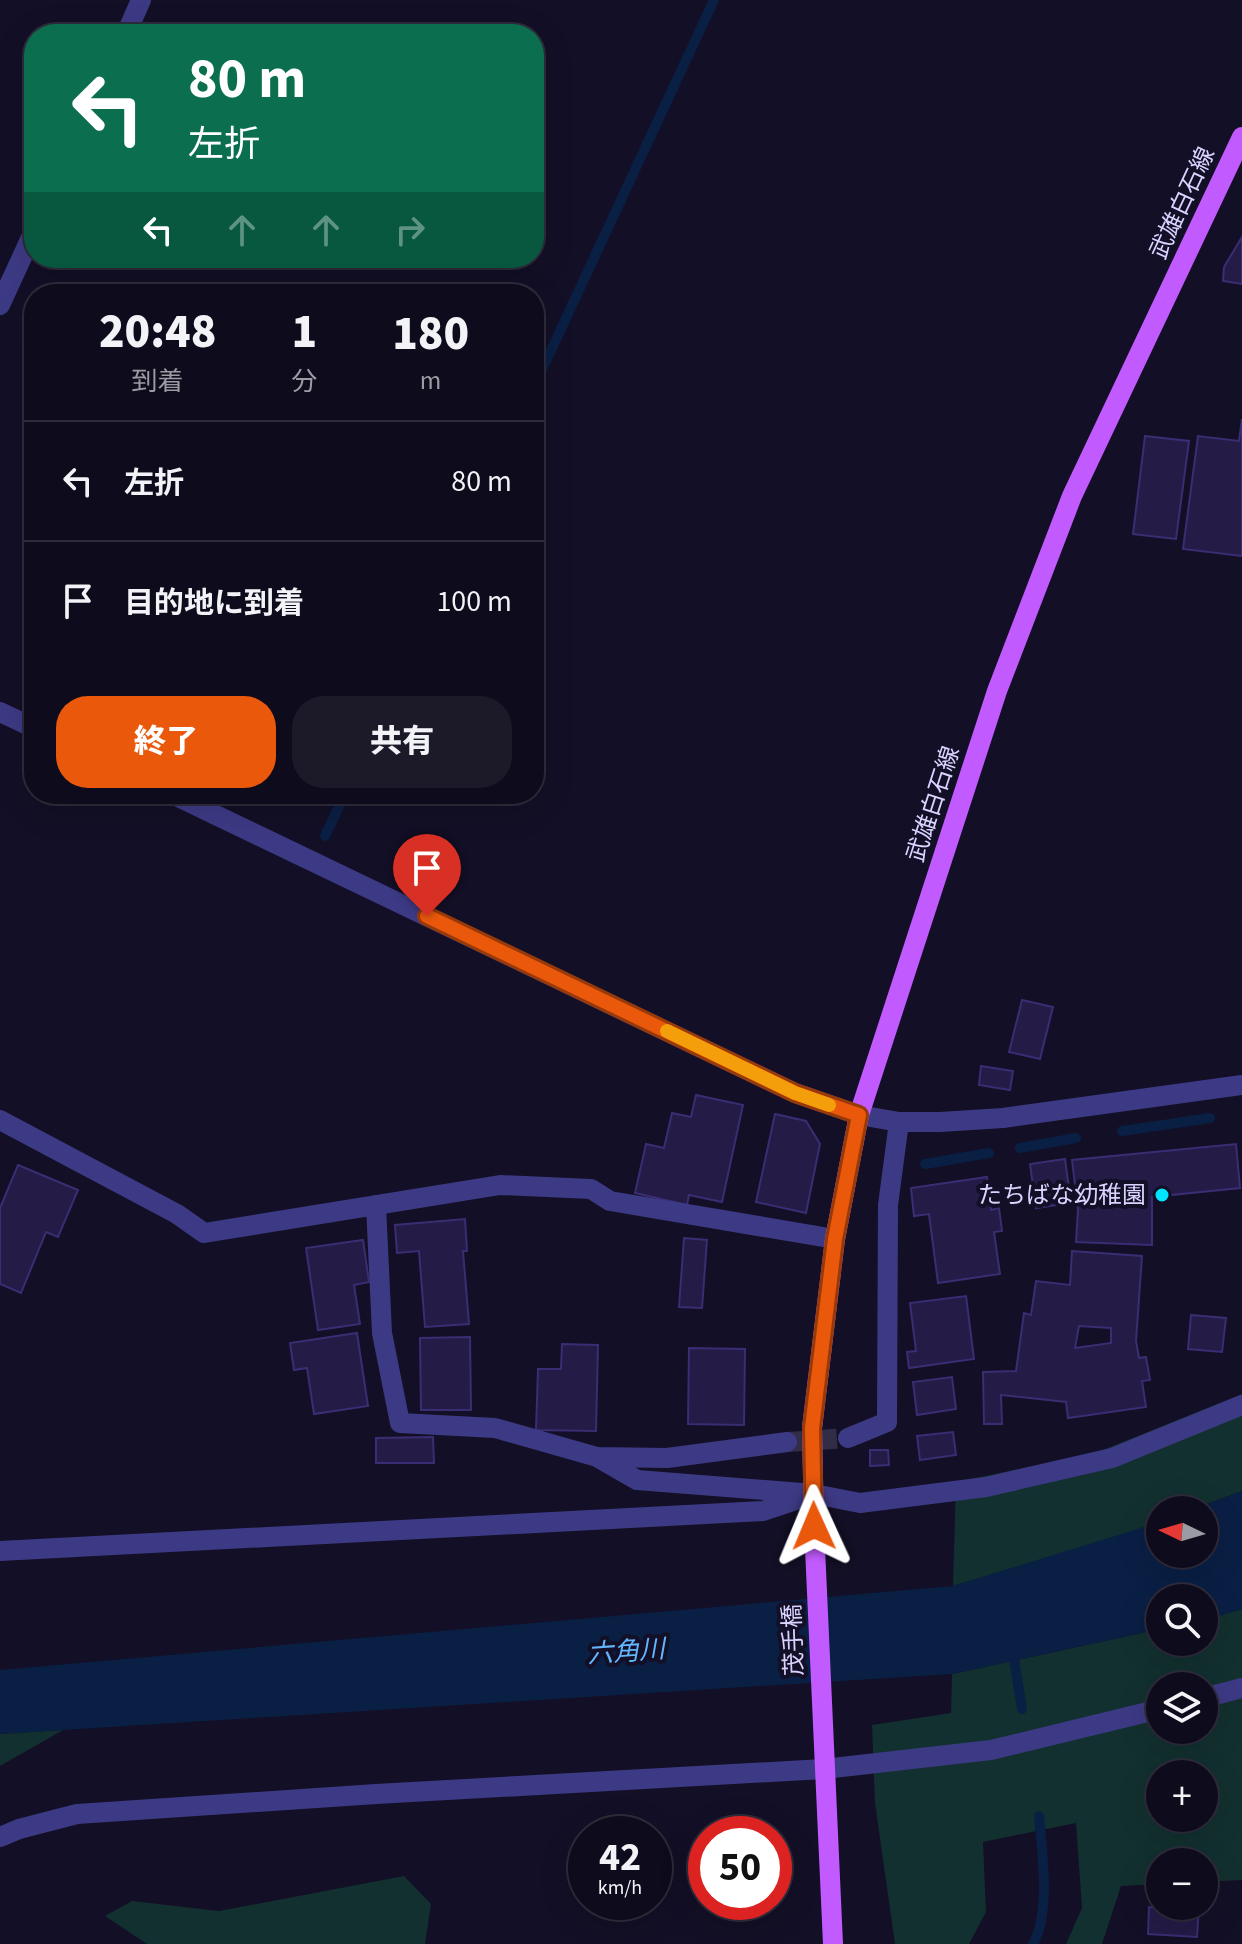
<!DOCTYPE html>
<html lang="ja">
<head>
<meta charset="utf-8">
<style>
	:root { --surface:#0e0b1c; --page:#1c1929; --text:#f1f3f6; --muted:#9b9ba3; --line:#2e2b3b; --accent:#ea580c }
	body { margin:0; font-family:"Source Sans 3","Noto Sans JP",sans-serif; background:var(--page); color:var(--text); height:100vh; display:flex; flex-direction:column; font-size:30px; white-space:nowrap }
	* { box-sizing:border-box; margin:0 }
	p { font-size:26px; color:var(--muted) }
	.icon { flex:none; width:44px; height:44px; fill:none; stroke:currentColor; stroke-width:2; stroke-linecap:round; stroke-linejoin:round }
	.map { position:relative; flex:1; overflow:hidden }
	.panel { position:absolute; left:24px; top:284px; width:520px; height:520px; display:flex; flex-direction:column; background:var(--surface); border-radius:32px; box-shadow:0 8px 32px #0002,0 0 0 2px var(--line) }
	.panel>* { flex:none }
	.hud { position:absolute; left:24px; top:24px; width:520px; height:244px; border-radius:32px; box-shadow:0 8px 32px #0002,0 0 0 2px var(--line); background:#0b6e4f; color:#fff; overflow:hidden }
	.needle { width:52px; rotate:275deg }
	.tools { position:absolute; left:1146px; top:1496px; display:grid; gap:16px }
	.tools a { display:grid; place-items:center; width:72px; height:72px; border-radius:50%; background:var(--surface); box-shadow:0 8px 32px #0002,0 0 0 2px var(--line); font-size:40px }
	.speed { position:absolute; left:568px; top:1816px; display:flex; gap:16px; font-size:40px; font-weight:700; text-align:center }
	.speed>* { display:grid; place-content:center; width:104px; height:104px; border-radius:50%; background:var(--surface); box-shadow:0 8px 32px #0002,0 0 0 2px var(--line); line-height:1 }
	.speed small { font-size:20px; font-weight:400 }
	.speed .limit { border:12px solid #d22; background:#fff; color:#111 }
	.pin { position:absolute; display:grid; place-items:center; width:68px; height:68px; color:#fff; margin:-82px -34px; border-radius:50% 50% 50% 0; rotate:-45deg; box-shadow:0 0 8px #0007 }
	.pin .icon { rotate:45deg }
	.me { position:absolute; width:88px; margin:-44px; rotate:359deg; stroke-linejoin:round; filter:drop-shadow(0 0 6px #0008) }
	.turn { display:flex; align-items:center; gap:28px; height:168px; padding:0 32px; font-size:36px }
	.turn .icon { width:104px; height:104px; stroke-width:2.5 }
	.turn b { display:block; font-size:56px; line-height:68px }
	.lanes { display:flex; align-items:center; height:76px; padding:0 32px; background:#0003; justify-content:center; gap:40px; direction:ltr }
	.lanes .off { opacity:.35 }
	.eta { display:flex; justify-content:space-evenly; align-items:center; height:136px; text-align:center }
	.eta b { font-size:48px; font-weight:800; line-height:56px }
	.primary-button { display:flex; gap:16px; margin-top:auto; padding:16px 32px }
	.primary-button a { flex:1; height:92px; border-radius:32px; background:var(--accent); color:#fff; font-size:32px; font-weight:800; line-height:92px; text-align:center }
	.primary-button a+a { background:var(--page); color:var(--text) }
	ul { padding:0; list-style:none }
	li { display:flex; align-items:center; gap:24px; height:120px; padding:0 32px; border-top:2px solid var(--line) }
	li div { flex:1 }
	li b { display:block; font-size:30px }
	li em { font-style:normal }
	.map>svg:first-child { display:block }
	.green { fill:#12302f; fill-rule:evenodd }
	.water { fill:#0a1f44 }
	.lines { fill:none; stroke-linecap:round; stroke-linejoin:round }
	.stream { stroke:#0a1f44; stroke-width:10 }
	.building { fill:#241b47; stroke:#3b2d73; stroke-width:2; fill-rule:evenodd }
	.minor-tunnel { stroke:#312d47; stroke-width:20; stroke-dasharray:20 10; stroke-linecap:butt }
	.minor { stroke:#3d3a85; stroke-width:20 }
	.major { stroke:#c25bff; stroke-width:20 }
	.route-casing { stroke:#983908; stroke-width:20 }
	.route { stroke:#ea580c; stroke-width:14 }
	.slow { stroke:#f59e0b; stroke-width:14 }
	.poi-dot { fill:#00e5ff; stroke:#130f26; stroke-width:3 }
	.labels { text-anchor:middle; stroke-width:8; stroke-linejoin:round; paint-order:stroke }
	.street-label { font-size:24px; fill:#d9d4ff; stroke:#130f26 }
	.poi-label { font-size:24px; fill:#d9d4ff; stroke:#130f26; text-anchor:end }
	.water-label { font-size:26px; font-style:italic; fill:#62b6ff; stroke:#130f26 }
</style>
</head>
<body>
<div class="map">
<svg width="1242" height="1944" viewBox="0 0 1242 1944">
	<rect width="100%" height="100%" fill="#130f26"/>
	<!-- green -->
	<g class="green">
		<polygon points="1242,1394 1242,1491 1191,1510 1160,1510 1160,1522 1131,1532 953,1586 956,1482 1093,1454"/>
		<path d="M1242,1609V1880L1204,1882V1862H1160V1884L1121,1886L1102,1944H1066L1082,1908L1076,1823L983,1842L986,1912L969,1944H895L875,1803L872,1725L951,1713L952,1674L1160,1629V1642H1204V1620ZM1160,1686H1204V1730H1160ZM1160,1774H1204V1818H1160Z"/>
		<polygon points="63,1730 0,1766 0,1734"/>
		<polygon points="404,1876 431,1904 425,1944 147,1944 105,1916 132,1901 219,1911"/>
	</g>
	<!-- water -->
	<polygon class="water" points="1242,1491 1242,1609 1204,1620 1204,1598 1160,1598 1160,1629 952,1674 0,1734 0,1670 953,1586 1160,1522 1160,1554 1204,1554 1204,1510 1191,1510"/>
	<g class="lines">
		<!-- stream -->
		<g class="stream">
			<polyline points="534,387 714,0"/>
			<polyline points="325,836 345,794"/>
			<polyline points="1122,1131 1210,1118"/>
			<polyline points="1020,1148 1076,1138"/>
			<polyline points="925,1164 989,1153"/>
			<polyline points="1012,1647 1022,1709"/>
			<path d="M1033,1944C1051,1913 1042,1851 1039,1816"/>
		</g>
	</g>
	<!-- building -->
	<g class="building">
		<polygon points="1242,237 1242,284 1223,281 1224,267"/>
		<polygon points="1242,419 1242,556 1183,549 1198,436 1239,441"/>
		<polygon points="1145,436 1189,441 1176,539 1133,534"/>
		<polygon points="1022,1000 1053,1007 1040,1059 1009,1052"/>
		<polygon points="981,1066 1013,1071 1010,1090 979,1085"/>
		<polygon points="696,1095 743,1105 722,1202 689,1195 687,1205 635,1193 646,1144 664,1148 672,1113 691,1117"/>
		<polygon points="775,1114 806,1121 820,1144 806,1213 756,1202"/>
		<polygon points="1236,1144 1240,1188 1152,1197 1152,1245 1076,1242 1078,1210 1072,1160"/>
		<polygon points="1065,1159 1071,1203 1036,1208 1030,1164"/>
		<polygon points="18,1165 78,1190 58,1237 46,1232 21,1293 0,1284 0,1208"/>
		<polygon points="987,1177 991,1210 999,1208 1002,1231 994,1232 1000,1274 938,1283 929,1214 914,1216 911,1188"/>
		<polygon points="465,1219 467,1251 463,1251 469,1324 425,1327 419,1251 397,1253 395,1225"/>
		<polygon points="684,1238 707,1240 702,1308 679,1307"/>
		<polygon points="363,1240 369,1282 354,1285 360,1324 318,1330 306,1248"/>
		<path d="M1072,1251L1142,1256L1136,1341L1139,1358L1146,1357L1150,1380L1142,1381L1146,1407L1068,1418L1066,1402L1001,1395L1002,1424H984L983,1372L1016,1371L1024,1313L1031,1315L1036,1281L1070,1285ZM1079,1326L1111,1328V1343L1075,1348Z"/>
		<polygon points="966,1296 974,1359 909,1368 907,1352 916,1351 910,1303"/>
		<polygon points="1191,1315 1226,1318 1222,1352 1188,1349"/>
		<polygon points="357,1333 368,1406 314,1414 307,1368 294,1370 290,1343"/>
		<polygon points="470,1337 471,1410 421,1410 420,1338"/>
		<polygon points="562,1344 598,1345 596,1431 536,1430 538,1369 561,1369"/>
		<polygon points="689,1348 745,1349 744,1425 688,1424"/>
		<polygon points="952,1377 956,1409 917,1415 913,1382"/>
		<polygon points="953,1432 956,1455 920,1460 917,1436"/>
		<polygon points="433,1437 434,1463 376,1463 376,1438"/>
		<polygon points="870,1450 888,1450 889,1465 870,1466"/>
		<polygon points="1172,1906 1199,1906 1197,1937 1148,1934 1149,1907 1172,1909"/>
	</g>
	<g class="lines">
		<!-- minor-tunnel -->
		<polyline class="minor-tunnel" points="787,1442 848,1438"/>
		<!-- minor -->
		<g class="minor">
			<polyline points="126,34 141,0"/>
			<polyline points="0,305 34,231"/>
			<polyline points="0,712 34,728"/>
			<polyline points="172,794 795,1093 859,1115 899,1122 940,1122 1003,1118 1242,1085"/>
			<polyline points="0,1120 177,1214 204,1233 500,1185 591,1189 610,1201 835,1239"/>
			<polyline points="376,1205 382,1333 400,1423 495,1428 597,1457 667,1458 787,1442"/>
			<polyline points="848,1438 887,1422 888,1205 899,1122"/>
			<polyline points="597,1457 637,1480 814,1494 860,1503 986,1487 1112,1458 1242,1405"/>
			<polyline points="0,1551 763,1511 814,1494"/>
			<polyline points="1204,1698 1242,1688"/>
			<polyline points="0,1837 19,1829 77,1814 376,1794 824,1769 991,1750 1160,1709"/>
		</g>
		<!-- major -->
		<polyline class="major" points="833,1944 814,1526 812,1428 835,1239 859,1115 997,691 1072,496 1242,137"/>
	</g>
	<g class="lines">
		<defs>
			<polyline id="route" points="427,916 795,1093 859,1115 835,1239 812,1428 814,1526"/>
		</defs>
		<!-- route casing -->
		<use href="#route" class="route-casing"/>
		<!-- route -->
		<use href="#route" class="route"/>
		<!-- slow -->
		<polyline class="slow" points="667,1031 795,1093 829,1105"/>
	</g>
	<!-- markers -->
	<circle class="poi-dot" cx="1162" cy="1195" r="8"/>
	<g class="labels">
		<!-- street labels -->
		<g class="street-label">
			<text transform="translate(1182 203) rotate(-65)" y="8">武雄白石線</text>
			<text transform="translate(933 804) rotate(-72)" y="8">武雄白石線</text>
			<text transform="translate(793 1640) rotate(-92)" y="8">茂手橋</text>
		</g>
		<!-- poi labels -->
		<g class="poi-label">
			<text x="1146" y="1203">たちばな幼稚園</text>
		</g>
		<!-- water labels -->
		<g class="water-label">
			<text transform="translate(626 1651) rotate(-4)" y="9">六角川</text>
		</g>
	</g>
</svg>
<div class="tools">
<a><svg class="needle" viewBox="-14 -14 28 28"><path d="M0-13l5 13h-10z" fill="#e53935"/><path d="M0 13l5-13h-10z" fill="#9b9ba3"/></svg></a>
<a><svg class="icon" aria-label="search" viewBox="0 0 24 24"><circle cx="10" cy="10" r="6"/><path d="M15 15l6 6"/></svg></a>
<a><svg class="icon" aria-label="layers" viewBox="0 0 24 24"><path d="M12 4l9 5-9 5-9-5zM3 14l9 5 9-5"/></svg></a>
<a>+</a>
<a>−</a>
</div>
<div class="speed"><div>42<small>km/h</small></div><div class="limit">50</div></div>
<div class="pin" style="left:427px;top:916px;background:#d93025"><svg class="icon" aria-label="arrive" viewBox="0 0 24 24"><path d="M6 21V4h12l-3 4 3 4H6"/></svg></div>
<svg class="me" style="left:814px;top:1526px" viewBox="-20 -20 40 40"><path d="M0-17L14 15 0 8-14 15z" fill="#ea580c" stroke="#fff" stroke-width="4"/></svg>
<div class="hud">
<div class="turn"><svg class="icon" aria-label="left" viewBox="0 0 24 24"><path d="M17 20v-9H6M10 6l-5 5 5 5"/></svg><div><b>80 m</b>左折</div></div>
<div class="lanes"><svg class="icon" aria-label="left" viewBox="0 0 24 24"><path d="M17 20v-9H6M10 6l-5 5 5 5"/></svg><svg class="icon off" aria-label="ahead" viewBox="0 0 24 24"><path d="M12 20V5M6 11l6-6 6 6"/></svg><svg class="icon off" aria-label="ahead" viewBox="0 0 24 24"><path d="M12 20V5M6 11l6-6 6 6"/></svg><svg class="icon off" aria-label="right" viewBox="0 0 24 24"><path d="M7 20v-9h11M14 6l5 5-5 5"/></svg></div>
</div>
<section class="panel">
<div class="eta">
<div><b>20:48</b><p>到着</p></div>
<div><b>1</b><p>分</p></div>
<div><b>180</b><p>m</p></div>
</div>
<ul>
<li><svg class="icon" aria-label="left" viewBox="0 0 24 24"><path d="M17 20v-9H6M10 6l-5 5 5 5"/></svg><div><b>左折</b></div><em>80 m</em></li>
<li><svg class="icon" aria-label="arrive" viewBox="0 0 24 24"><path d="M6 21V4h12l-3 4 3 4H6"/></svg><div><b>目的地に到着</b></div><em>100 m</em></li>
</ul>
<div class="primary-button"><a>終了</a><a>共有</a></div>
</section>
</div>
</body>
</html>
